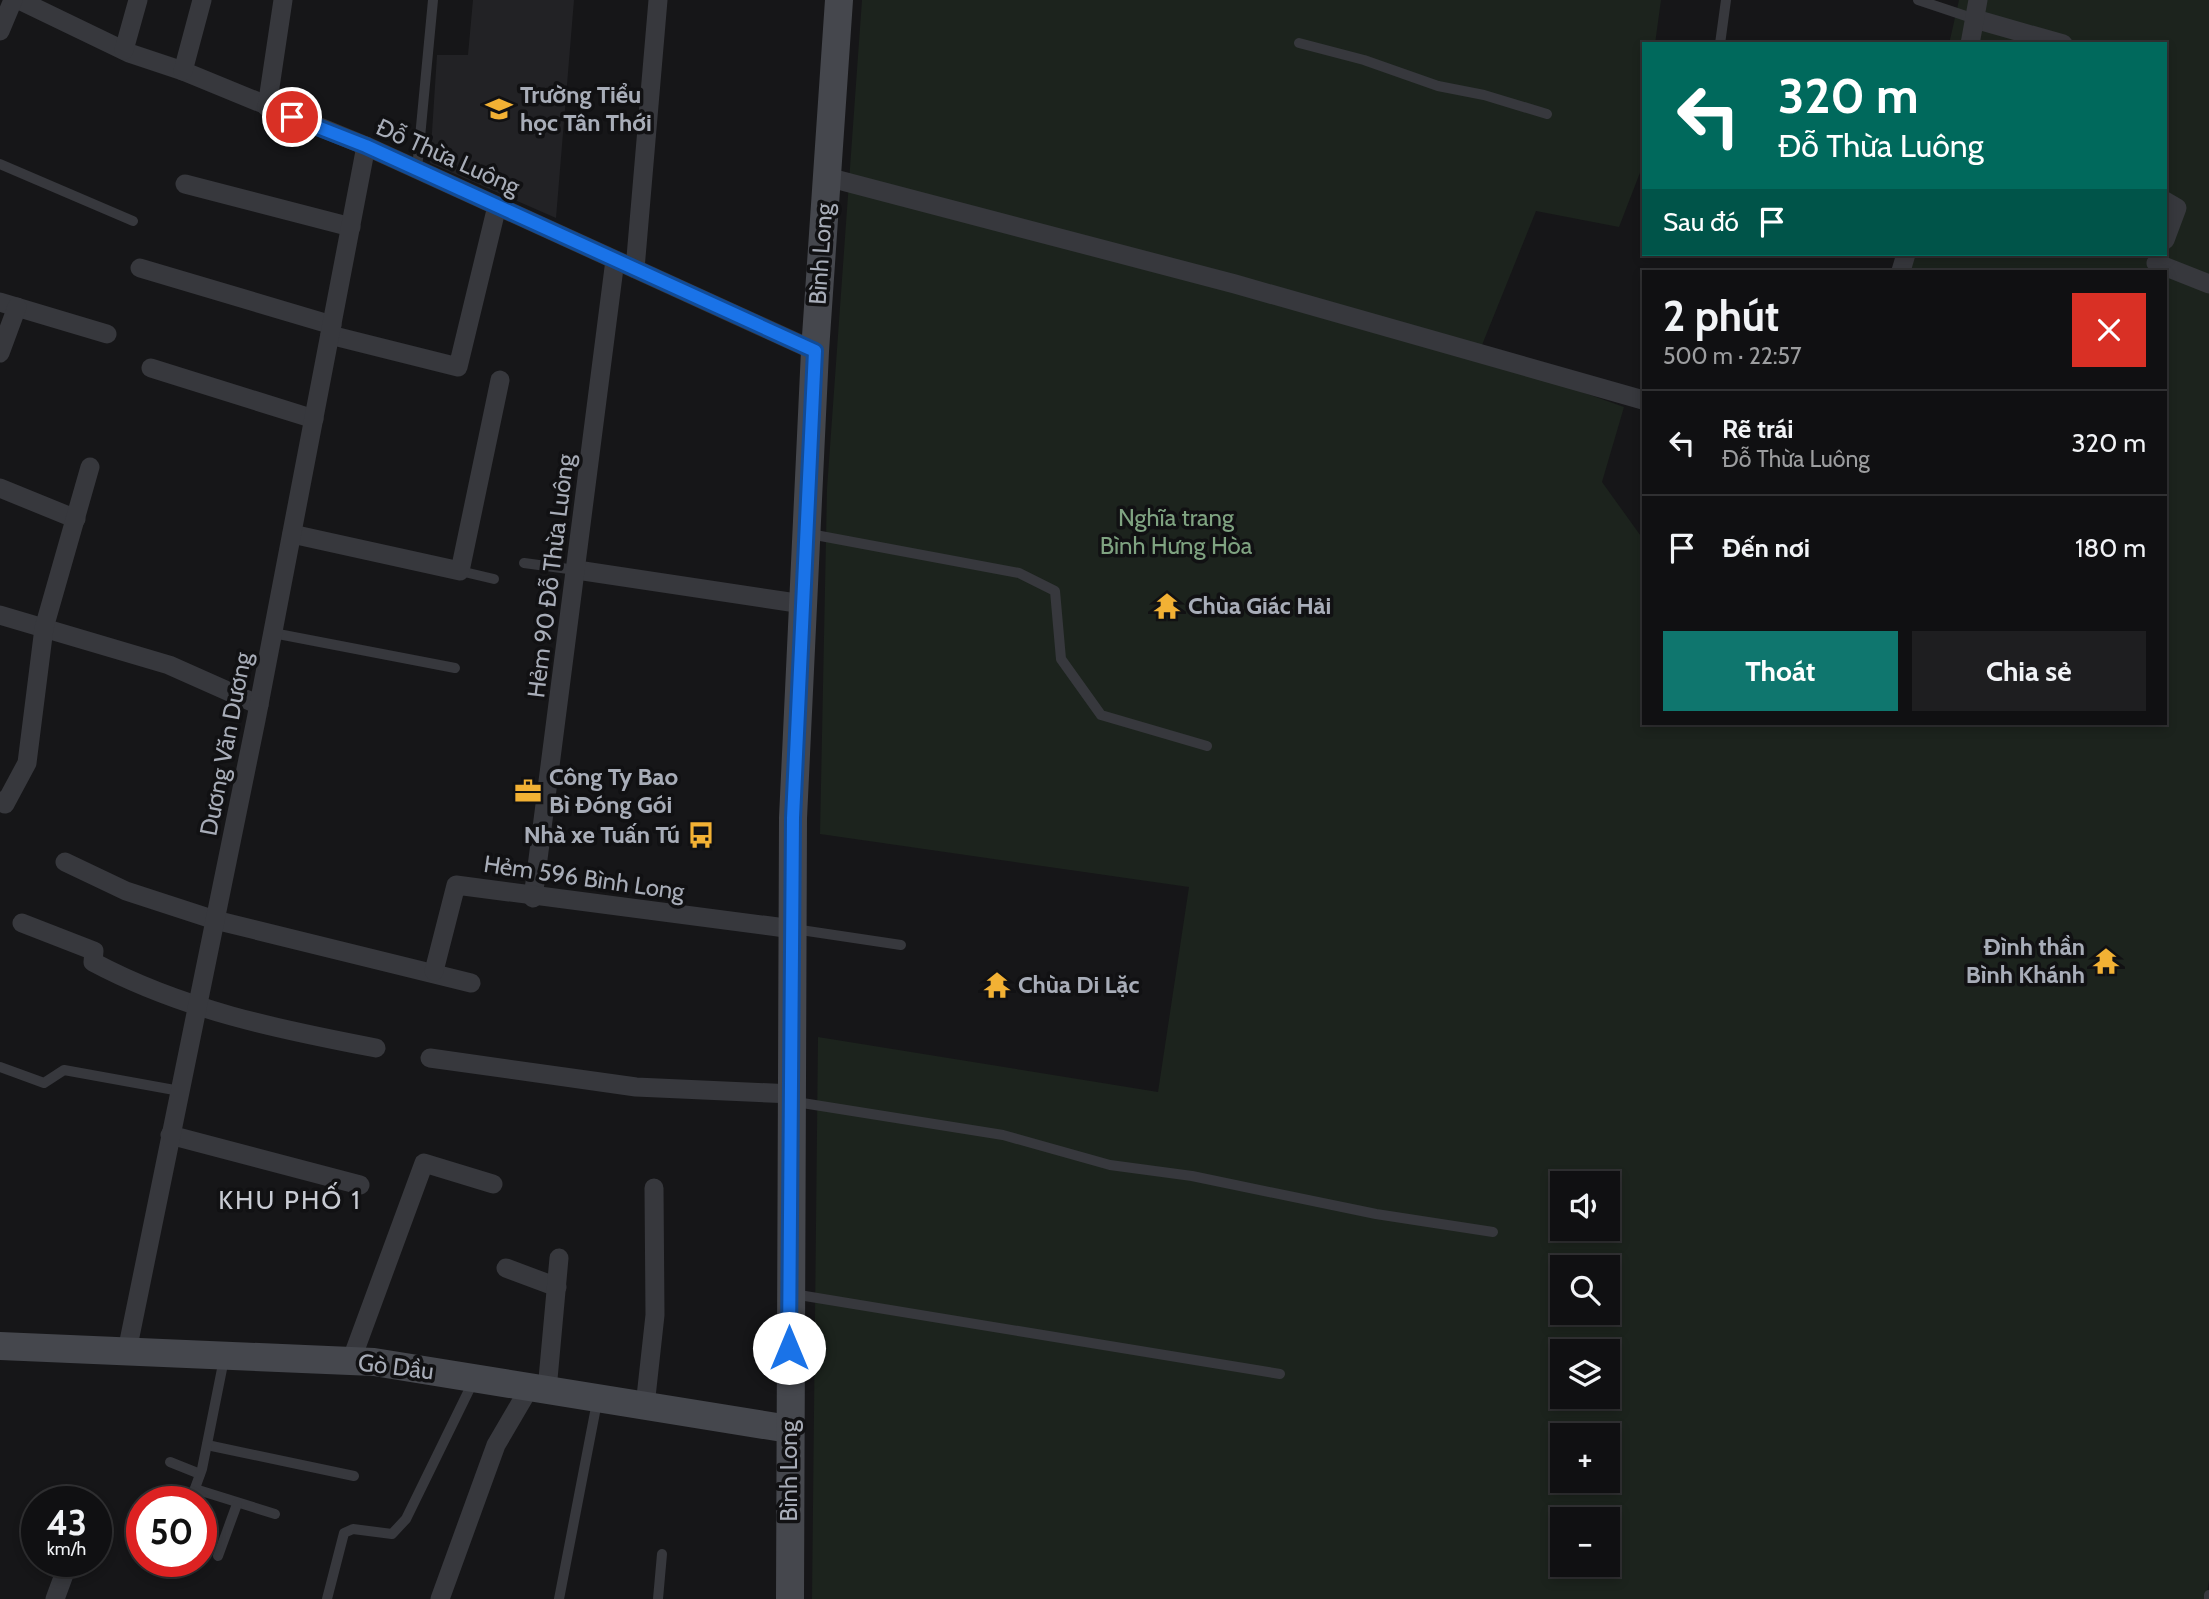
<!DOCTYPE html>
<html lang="vi">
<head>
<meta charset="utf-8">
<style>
	:root { --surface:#101012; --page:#1e1e20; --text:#f1f3f6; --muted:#9c9d9f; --line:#303032; --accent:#0f766e }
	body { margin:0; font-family:Cabin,sans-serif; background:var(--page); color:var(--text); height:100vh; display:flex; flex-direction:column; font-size:26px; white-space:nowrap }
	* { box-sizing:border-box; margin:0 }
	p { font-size:23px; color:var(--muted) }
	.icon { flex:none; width:38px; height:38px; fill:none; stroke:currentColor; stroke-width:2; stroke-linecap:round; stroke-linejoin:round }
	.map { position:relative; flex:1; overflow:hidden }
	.drawer { position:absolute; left:1642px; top:270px; width:525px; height:455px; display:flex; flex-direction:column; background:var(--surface); border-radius:0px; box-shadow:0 4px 10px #0003,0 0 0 2px var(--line) }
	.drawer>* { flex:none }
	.banner { position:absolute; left:1642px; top:42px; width:525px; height:214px; border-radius:0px; box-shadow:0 4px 10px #0003,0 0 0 2px var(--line); background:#00695c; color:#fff; overflow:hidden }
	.buttons { position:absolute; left:1550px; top:1171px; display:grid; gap:14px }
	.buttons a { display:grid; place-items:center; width:70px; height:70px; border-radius:0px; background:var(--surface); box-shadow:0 4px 10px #0003,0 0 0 2px var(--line); font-size:35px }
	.speed { position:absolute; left:21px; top:1486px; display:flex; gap:14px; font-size:35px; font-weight:700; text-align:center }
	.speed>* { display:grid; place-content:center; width:91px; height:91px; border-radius:50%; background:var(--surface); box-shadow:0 4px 10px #0003,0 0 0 2px var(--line); line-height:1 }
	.speed small { font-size:18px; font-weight:400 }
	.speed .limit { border:10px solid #d22; background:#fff; color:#111 }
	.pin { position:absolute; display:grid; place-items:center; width:60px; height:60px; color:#fff; margin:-30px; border:4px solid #fff; border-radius:50%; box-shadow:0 2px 7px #0007 }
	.me { position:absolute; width:77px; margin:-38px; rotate:0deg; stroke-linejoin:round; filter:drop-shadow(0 0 5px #0008) }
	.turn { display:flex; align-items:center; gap:24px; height:147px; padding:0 21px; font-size:32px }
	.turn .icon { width:91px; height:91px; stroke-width:2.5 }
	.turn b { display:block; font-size:49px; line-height:60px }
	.then { display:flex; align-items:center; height:66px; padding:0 21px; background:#0003; gap:14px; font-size:26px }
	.round { display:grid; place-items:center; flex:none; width:74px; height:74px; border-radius:0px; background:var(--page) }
	.head { display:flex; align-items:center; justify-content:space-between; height:119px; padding:0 21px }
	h1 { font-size:42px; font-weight:800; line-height:52px }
	.button { display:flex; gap:14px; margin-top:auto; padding:14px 21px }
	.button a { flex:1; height:80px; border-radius:0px; background:var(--accent); color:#fff; font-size:28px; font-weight:800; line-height:80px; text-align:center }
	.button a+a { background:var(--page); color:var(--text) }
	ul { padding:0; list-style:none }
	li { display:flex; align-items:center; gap:21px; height:105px; padding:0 21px; border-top:2px solid var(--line) }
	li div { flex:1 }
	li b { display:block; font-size:26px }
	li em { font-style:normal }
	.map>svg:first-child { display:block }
	.built { fill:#222225 }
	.green { fill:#1c231d; fill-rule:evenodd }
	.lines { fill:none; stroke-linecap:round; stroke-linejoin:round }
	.lane { stroke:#37383d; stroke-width:10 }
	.street { stroke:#37383d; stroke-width:19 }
	.secondary { stroke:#45474d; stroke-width:28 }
	.route-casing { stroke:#114b97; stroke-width:18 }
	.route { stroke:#1a73e8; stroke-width:12 }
	.labels { text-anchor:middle; stroke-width:7; stroke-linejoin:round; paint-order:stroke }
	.poi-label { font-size:24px; font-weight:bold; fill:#a8adb8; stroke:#111113; text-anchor:start }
	.street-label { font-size:24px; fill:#a8adb8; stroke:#111113 }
	.park-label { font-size:24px; fill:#7fa381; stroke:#111113 }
	.neighbourhood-label { font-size:26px; letter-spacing:2px; fill:#c9ccd4; stroke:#111113 }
</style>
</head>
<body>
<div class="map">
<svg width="2209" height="1599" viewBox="0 0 2209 1599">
	<rect width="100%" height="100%" fill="#161618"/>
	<!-- built -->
	<polygon class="built" points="473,0 574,0 556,218 430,163 437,55 468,55"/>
	<!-- green -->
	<path class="green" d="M862,0H1661L1655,44H1643V165L1619,227L1536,211L1478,355L1624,407L1602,482L1643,539V723H2165V271H1892L1897,254H2165V44H1949L1959,0H2209V1581L2206,1599H812L818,1037L1158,1092L1189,887L820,834L827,489ZM1563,1183H1608V1228H1563ZM1563,1267H1608V1312H1563ZM1563,1351H1608V1396H1563ZM1563,1435H1608V1480H1563ZM1563,1519H1608V1564H1563Z"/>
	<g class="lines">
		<!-- lane -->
		<g class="lane">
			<polyline points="1918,0 1975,19"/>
			<polyline points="1299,43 1364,60 1438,86 1484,95 1547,114"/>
			<polyline points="1720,44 1726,0"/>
			<polyline points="0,164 133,221"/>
			<polyline points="417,169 433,0"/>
			<polyline points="810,534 1019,573 1055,591 1061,659 1101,715 1207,746"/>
			<polyline points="524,563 576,570"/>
			<polyline points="460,571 494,579"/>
			<polyline points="273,633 455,668"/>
			<polyline points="794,929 901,945"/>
			<polyline points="0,1067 44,1083 64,1070 180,1091"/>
			<polyline points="796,1102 1003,1135 1110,1165 1192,1176 1376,1214 1493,1232"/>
			<polyline points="793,1294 1280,1374"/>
			<polyline points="207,1445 354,1476"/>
			<polyline points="170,1462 200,1474"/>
			<polyline points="195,1489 275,1514"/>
			<polyline points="190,1502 202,1469 224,1359"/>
			<polyline points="218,1556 237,1504"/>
			<polyline points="327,1599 344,1533 353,1529 392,1534 406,1519 473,1382"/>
			<polyline points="559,1599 597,1402"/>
			<polyline points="658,1599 662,1554"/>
			<polyline points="2209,1599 2209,1595"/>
		</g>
		<!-- street -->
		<g class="street">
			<polyline points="19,0 129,53 183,71 366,146 815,351"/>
			<polyline points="1975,19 2063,44"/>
			<polyline points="0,31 13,0"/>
			<polyline points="1970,44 1978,0"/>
			<polyline points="124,50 138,0"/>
			<polyline points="183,71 202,0"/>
			<polyline points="267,107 283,0"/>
			<polyline points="827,177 1235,284 1643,400"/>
			<polyline points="185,184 351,227"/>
			<polyline points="2165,201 2177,208 2165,240"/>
			<polyline points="2156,263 2209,284"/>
			<polyline points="140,268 332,325"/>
			<polyline points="635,269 658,0"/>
			<polyline points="1901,271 1906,254"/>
			<polyline points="0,302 107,334"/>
			<polyline points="330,335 458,367 497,206"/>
			<polyline points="0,353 17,307"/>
			<polyline points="151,368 314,419"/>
			<polyline points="0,488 76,519"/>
			<polyline points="292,534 460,571 500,380"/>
			<polyline points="577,570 803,604"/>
			<polyline points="0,615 169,665 259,705"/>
			<polyline points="0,801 5,804 27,763 44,628 90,467"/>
			<polyline points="65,862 126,891 215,920 471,983"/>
			<polyline points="533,898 615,260"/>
			<path d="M22,923L94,951L93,962C183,1010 277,1029 376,1048"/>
			<polyline points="434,971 456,885 793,929"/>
			<polyline points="430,1058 636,1087 793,1094"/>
			<polyline points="170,1135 360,1185"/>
			<polyline points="506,1268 557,1287"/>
			<polyline points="127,1351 256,720 366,146"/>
			<polyline points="351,1361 424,1163 493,1184"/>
			<polyline points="547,1390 559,1258"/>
			<polyline points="645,1406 655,1315 654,1188"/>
			<polyline points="55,1599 69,1561"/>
			<polyline points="440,1599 496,1445 530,1387"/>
		</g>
		<!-- secondary -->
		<g class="secondary">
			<polyline points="0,1346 374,1362 789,1429"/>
			<polyline points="790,1599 793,818 815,351 839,0"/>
		</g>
	</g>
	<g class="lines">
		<defs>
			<polyline id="route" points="292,117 366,146 815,351 793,818 789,1348"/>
		</defs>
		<!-- route casing -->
		<use href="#route" class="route-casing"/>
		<!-- route -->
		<use href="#route" class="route"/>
	</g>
	<!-- icons -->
	<defs>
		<symbol id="school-bare" viewBox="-9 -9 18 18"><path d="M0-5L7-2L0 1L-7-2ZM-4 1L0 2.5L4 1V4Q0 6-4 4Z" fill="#f2b134" stroke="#111113" stroke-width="2.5" paint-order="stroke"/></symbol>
		<symbol id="temple-bare" viewBox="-9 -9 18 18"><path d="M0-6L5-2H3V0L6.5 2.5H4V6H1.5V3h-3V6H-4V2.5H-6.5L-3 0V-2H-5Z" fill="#f2b134" stroke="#111113" stroke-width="2.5" paint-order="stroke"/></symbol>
		<symbol id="office-bare" viewBox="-9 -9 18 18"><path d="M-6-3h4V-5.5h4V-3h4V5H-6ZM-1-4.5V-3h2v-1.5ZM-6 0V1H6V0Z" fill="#f2b134" stroke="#111113" stroke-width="2.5" paint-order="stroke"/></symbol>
		<symbol id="bus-bare" viewBox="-9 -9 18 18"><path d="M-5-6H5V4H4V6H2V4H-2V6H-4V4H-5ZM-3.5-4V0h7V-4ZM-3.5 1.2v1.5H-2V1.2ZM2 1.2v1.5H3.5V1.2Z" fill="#f2b134" stroke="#111113" stroke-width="2.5" paint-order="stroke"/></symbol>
	</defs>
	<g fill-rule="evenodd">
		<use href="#school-bare" x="480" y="90" width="38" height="38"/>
		<use href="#temple-bare" x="1148" y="587" width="38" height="38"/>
		<use href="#office-bare" x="509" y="772" width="38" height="38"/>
		<use href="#bus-bare" x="682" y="816" width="38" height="38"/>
		<use href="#temple-bare" x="2087" y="942" width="38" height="38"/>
		<use href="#temple-bare" x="978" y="966" width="38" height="38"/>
	</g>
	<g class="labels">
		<!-- poi labels -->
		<g class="poi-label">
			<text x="520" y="103">Trường Tiểu<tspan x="520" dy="28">học Tân Thới</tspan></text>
			<text x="1188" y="614">Chùa Giác Hải</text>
			<text x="549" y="785">Công Ty Bao<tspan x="549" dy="28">Bì Đóng Gói</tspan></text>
			<text x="680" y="843" text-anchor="end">Nhà xe Tuấn Tú</text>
			<text x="2085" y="955" text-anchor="end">Đình thần<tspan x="2085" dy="28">Bình Khánh</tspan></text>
			<text x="1018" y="993">Chùa Di Lặc</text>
		</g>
		<!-- street labels -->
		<g class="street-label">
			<text transform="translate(448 157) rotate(24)" y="8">Đỗ Thừa Luông</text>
			<text transform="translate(821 254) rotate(-86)" y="8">Bình Long</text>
			<text transform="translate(551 576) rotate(-83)" y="8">Hẻm 90 Đỗ Thừa Luông</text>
			<text transform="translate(226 744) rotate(-79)" y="8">Dương Văn Dương</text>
			<text transform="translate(584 878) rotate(8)" y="8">Hẻm 596 Bình Long</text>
			<text transform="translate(396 1367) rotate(7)" y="8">Gò Dầu</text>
			<text transform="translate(789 1471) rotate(-90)" y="8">Bình Long</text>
		</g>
		<!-- park labels -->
		<g class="park-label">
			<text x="1176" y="526">Nghĩa trang<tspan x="1176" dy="28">Bình Hưng Hòa</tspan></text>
		</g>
		<!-- neighbourhood labels -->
		<g class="neighbourhood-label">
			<text x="290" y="1209">KHU PHỐ 1</text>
		</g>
	</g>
</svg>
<div class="buttons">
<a><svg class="icon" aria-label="sound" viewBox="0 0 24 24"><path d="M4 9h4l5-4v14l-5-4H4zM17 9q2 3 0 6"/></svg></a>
<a><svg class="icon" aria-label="search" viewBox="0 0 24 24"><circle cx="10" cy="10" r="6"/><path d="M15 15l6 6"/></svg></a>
<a><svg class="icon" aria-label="layers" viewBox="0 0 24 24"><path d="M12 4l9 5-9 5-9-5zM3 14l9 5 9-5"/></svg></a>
<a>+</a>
<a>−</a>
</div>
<div class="speed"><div>43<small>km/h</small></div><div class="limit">50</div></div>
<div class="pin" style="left:292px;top:117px;background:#d93025"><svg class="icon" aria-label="arrive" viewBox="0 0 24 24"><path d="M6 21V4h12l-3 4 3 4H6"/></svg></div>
<svg class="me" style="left:789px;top:1348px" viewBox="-20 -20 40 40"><circle r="19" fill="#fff"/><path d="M0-13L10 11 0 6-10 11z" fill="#1a73e8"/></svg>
<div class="banner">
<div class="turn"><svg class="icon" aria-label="left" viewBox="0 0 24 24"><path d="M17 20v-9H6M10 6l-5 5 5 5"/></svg><div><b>320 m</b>Đỗ Thừa Luông</div></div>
<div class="then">Sau đó<svg class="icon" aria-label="arrive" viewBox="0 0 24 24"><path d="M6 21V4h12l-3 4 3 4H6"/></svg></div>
</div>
<section class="drawer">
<div class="head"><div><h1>2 phút</h1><p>500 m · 22:57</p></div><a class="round" style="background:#d93025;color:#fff"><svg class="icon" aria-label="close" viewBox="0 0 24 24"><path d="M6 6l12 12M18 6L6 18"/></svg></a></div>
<ul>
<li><svg class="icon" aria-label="left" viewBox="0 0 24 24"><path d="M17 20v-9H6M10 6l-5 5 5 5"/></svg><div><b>Rẽ trái</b><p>Đỗ Thừa Luông</p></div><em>320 m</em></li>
<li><svg class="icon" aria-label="arrive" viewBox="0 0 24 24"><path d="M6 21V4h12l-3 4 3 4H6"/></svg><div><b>Đến nơi</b></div><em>180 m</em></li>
</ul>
<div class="button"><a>Thoát</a><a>Chia sẻ</a></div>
</section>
</div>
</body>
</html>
